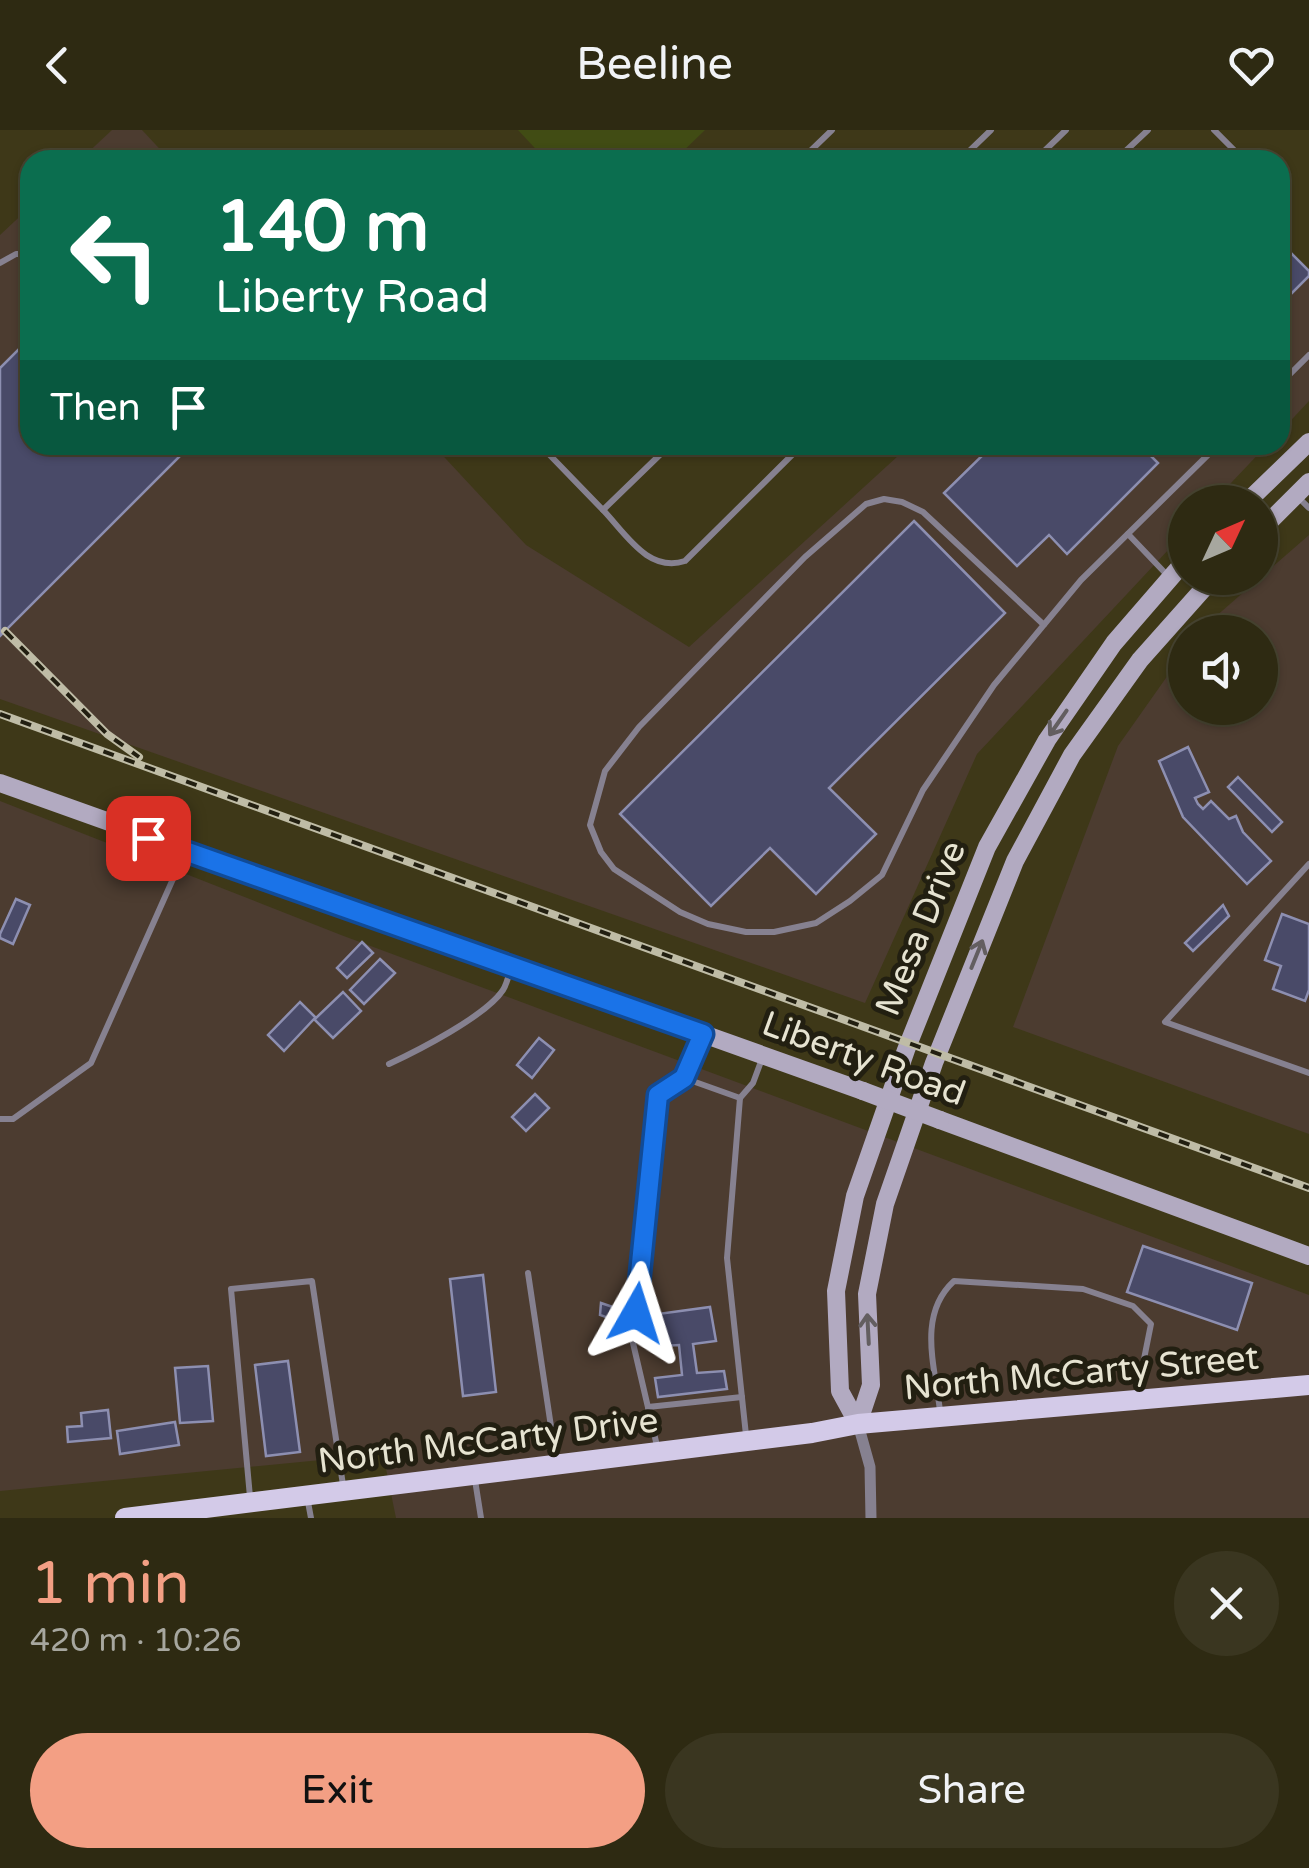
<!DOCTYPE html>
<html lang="en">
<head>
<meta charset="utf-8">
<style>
	:root { --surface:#2e2a12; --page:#3a3620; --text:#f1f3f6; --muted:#a7a79f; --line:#494632; --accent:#f39f84 }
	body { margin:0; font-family:"Varela Round",sans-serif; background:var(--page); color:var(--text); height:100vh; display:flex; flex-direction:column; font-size:38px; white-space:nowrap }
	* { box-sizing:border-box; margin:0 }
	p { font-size:32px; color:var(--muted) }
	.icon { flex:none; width:55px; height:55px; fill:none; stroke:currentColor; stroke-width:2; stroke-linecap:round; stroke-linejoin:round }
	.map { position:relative; height:1388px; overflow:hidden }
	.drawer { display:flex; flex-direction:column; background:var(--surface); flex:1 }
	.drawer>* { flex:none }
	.guide { position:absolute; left:20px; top:20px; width:1270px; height:305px; border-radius:30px; box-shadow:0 2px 8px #0004,0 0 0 2px var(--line); background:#0b6e4f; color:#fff; overflow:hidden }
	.needle { width:65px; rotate:46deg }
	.controls { position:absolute; left:1168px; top:355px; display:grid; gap:20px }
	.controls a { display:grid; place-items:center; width:110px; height:110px; border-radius:50%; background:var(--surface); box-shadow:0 2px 8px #0004,0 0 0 2px var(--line); font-size:50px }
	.pin { position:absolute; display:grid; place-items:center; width:85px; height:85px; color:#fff; margin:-42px; border-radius:20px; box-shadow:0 5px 15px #0006 }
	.me { position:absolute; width:110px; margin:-55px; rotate:6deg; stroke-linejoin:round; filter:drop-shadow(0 0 8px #0008) }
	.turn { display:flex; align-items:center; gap:35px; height:210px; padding:0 30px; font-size:45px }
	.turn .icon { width:130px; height:130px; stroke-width:2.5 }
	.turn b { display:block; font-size:70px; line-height:85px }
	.then { display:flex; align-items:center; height:95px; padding:0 30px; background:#0003; gap:20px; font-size:38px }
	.round { display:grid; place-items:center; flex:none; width:105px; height:105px; border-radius:52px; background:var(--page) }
	.summary { display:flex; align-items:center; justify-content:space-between; height:170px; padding:0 30px }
	h1 { font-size:60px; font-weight:600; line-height:75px; color:var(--accent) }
	.action { display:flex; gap:20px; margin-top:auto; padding:20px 30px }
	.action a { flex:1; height:115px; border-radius:60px; background:var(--accent); color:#111; font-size:40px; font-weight:600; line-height:115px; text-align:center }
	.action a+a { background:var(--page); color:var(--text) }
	header { display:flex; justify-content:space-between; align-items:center; height:130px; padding:0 30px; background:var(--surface); font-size:45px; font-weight:600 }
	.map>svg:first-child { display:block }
	.industrial { fill:#4c3c30 }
	.green { fill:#414c14 }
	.building { fill:#494a68; stroke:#8d8fb1; stroke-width:2.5 }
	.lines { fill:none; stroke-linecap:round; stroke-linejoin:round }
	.service { stroke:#868190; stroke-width:6 }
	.minor { stroke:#868190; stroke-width:11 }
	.secondary { stroke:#b2aac1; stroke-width:18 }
	.primary { stroke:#d3cae8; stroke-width:20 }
	.rail-casing { stroke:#bfbca6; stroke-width:8 }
	.rail { stroke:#221f11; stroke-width:4; stroke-dasharray:11; stroke-linecap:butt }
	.secondary-bridge { stroke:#b2aac1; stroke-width:18 }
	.oneway { stroke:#635e60 }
	.route-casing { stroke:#114b97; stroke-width:25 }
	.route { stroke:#1a73e8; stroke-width:18 }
	.labels { text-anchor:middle; stroke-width:10; stroke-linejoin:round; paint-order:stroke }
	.street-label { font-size:35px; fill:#e6e3d1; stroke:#221f11 }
</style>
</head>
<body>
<header><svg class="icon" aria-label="back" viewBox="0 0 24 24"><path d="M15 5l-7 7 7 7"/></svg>Beeline<svg class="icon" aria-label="heart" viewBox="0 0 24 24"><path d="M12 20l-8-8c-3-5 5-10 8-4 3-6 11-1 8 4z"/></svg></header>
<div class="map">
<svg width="1309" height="1388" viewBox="0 0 1309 1388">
	<rect width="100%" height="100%" fill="#3e3818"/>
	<!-- industrial -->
	<g class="industrial">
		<polygon points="112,0 142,0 170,30 80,30"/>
		<polygon points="30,77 30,315 433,315 526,415 689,517 910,315 1267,315 1213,372 1185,372 1185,402 977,624 865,873 0,569 0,105"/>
		<polygon points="1280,112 1309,139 1309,271 1280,302"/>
		<polygon points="1309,405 1309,1004 1013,897 1118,616 1185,521 1185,578 1260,578 1260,502 1198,502"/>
		<polygon points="0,671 341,805 1309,1165 1309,1388 396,1388 383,1324 0,1361"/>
	</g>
	<!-- green -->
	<polygon class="green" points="518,0 705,0 674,30 546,30"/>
	<!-- building -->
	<g class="building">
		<polygon points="1280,112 1309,141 1309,146 1280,175"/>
		<polygon points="30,208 30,315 191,315 0,506 0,238"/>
		<polygon points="993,315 1140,315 1158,333 1067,424 1049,405 1017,436 944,363"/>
		<polygon points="914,391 1005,483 829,658 876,704 816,764 770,718 711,776 620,684"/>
		<polygon points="1188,617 1209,662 1195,668 1198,674 1203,679 1211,671 1229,689 1236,686 1243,702 1271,731 1247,754 1183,687 1159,631"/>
		<polygon points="1238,647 1282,692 1272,702 1228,657"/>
		<polygon points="16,769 30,775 13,814 0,808 0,804"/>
		<polygon points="1223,775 1229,786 1193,821 1185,813"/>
		<polygon points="1282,784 1309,794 1309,860 1305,871 1273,859 1281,836 1265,830"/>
		<polygon points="362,812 373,823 347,848 337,838"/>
		<polygon points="380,829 395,843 364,874 350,860"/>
		<polygon points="343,862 361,881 333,908 314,889 284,921 268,905 300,872 316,888"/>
		<polygon points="539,908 554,920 532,948 517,935"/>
		<polygon points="535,964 549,978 526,1001 512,987"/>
		<polygon points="1143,1116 1252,1153 1237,1200 1127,1162"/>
		<polygon points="483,1145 496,1262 463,1266 450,1149"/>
		<polygon points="601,1173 660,1193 658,1184 710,1177 716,1211 693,1214 697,1243 724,1241 727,1259 658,1267 655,1248 682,1245 679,1215 662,1216 662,1207 600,1185"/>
		<polygon points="288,1231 300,1322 266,1326 255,1235"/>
		<polygon points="208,1236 213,1291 180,1293 175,1238"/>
		<polygon points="108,1280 111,1308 68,1312 67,1297 82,1296 81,1283"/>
		<polygon points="175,1292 179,1315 120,1324 117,1301"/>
	</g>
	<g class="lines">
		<!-- service -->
		<g class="service">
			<polyline points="1214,0 1241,27"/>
			<polyline points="801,30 832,0"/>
			<polyline points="960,30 991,0"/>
			<polyline points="1035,30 1066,0"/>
			<polyline points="1116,30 1148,0"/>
			<polyline points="0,133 16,124 30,124"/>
			<polyline points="1280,254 1309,225"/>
			<polyline points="540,315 603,380 670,315"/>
			<polyline points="1297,366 1309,378"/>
			<path d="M603,380C626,404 648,443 685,431L802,315"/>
			<polyline points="1128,404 1168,446"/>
			<polyline points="1044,495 923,382 902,372 884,369 866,374 805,427 639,597 605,641 590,695 601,722 614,739 680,782 708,794 746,802 774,802 816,793 850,771 882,745 923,660 994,555 1081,450 1218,315"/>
			<polyline points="1309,734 1165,892 1309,943"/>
			<path d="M389,934C417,921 486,886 503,860C507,854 509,844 511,837"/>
			<polyline points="684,948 740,968 753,953 763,926"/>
			<polyline points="740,968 727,1128 746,1305"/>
			<polyline points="0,989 13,989 91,933 185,722"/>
			<polyline points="528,1143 556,1330"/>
			<polyline points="636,1183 658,965 684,948 701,908"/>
			<polyline points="634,1200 633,1213 657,1316"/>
			<polyline points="648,1277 742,1267"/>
			<path d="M940,1281C935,1236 917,1185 954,1151L1083,1159L1133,1176L1151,1194L1137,1264"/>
			<polyline points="475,1350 481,1388"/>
			<polyline points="250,1367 231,1159 312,1151 343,1355"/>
			<polyline points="308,1372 311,1388"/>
		</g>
		<!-- minor -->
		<polyline class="minor" points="858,1294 870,1337 871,1388"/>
		<!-- secondary -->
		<g class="secondary">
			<polyline points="1247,372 1309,312"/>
			<polyline points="1260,401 1309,352"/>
			<polyline points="0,653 863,961"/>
			<polyline points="940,990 1309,1126"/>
			<polyline points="858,1294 840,1261 836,1161 855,1066 906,920 987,717 1047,610 1114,513 1185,431"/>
			<polyline points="858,1294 871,1255 867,1164 885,1074 934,933 1015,731 1072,625 1140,530 1213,448"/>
		</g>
		<!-- primary -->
		<polyline class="primary" points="125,1388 812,1303 858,1294 1309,1255"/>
		<defs>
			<g id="rail">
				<polyline points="5,501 107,604 139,627"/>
				<polyline points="0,584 1309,1058"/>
			</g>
		</defs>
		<!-- rail casing -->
		<use href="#rail" class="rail-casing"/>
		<!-- rail -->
		<use href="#rail" class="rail"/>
		<!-- secondary-bridge -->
		<polyline class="secondary-bridge" points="863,961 940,990"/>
	</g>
	<!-- one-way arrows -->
	<defs><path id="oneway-shaft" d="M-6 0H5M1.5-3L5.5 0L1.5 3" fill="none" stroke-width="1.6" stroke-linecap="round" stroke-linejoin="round" transform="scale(2.5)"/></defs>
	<g class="oneway">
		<use href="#oneway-shaft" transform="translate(1058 593) rotate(125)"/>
		<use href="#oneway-shaft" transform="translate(977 824) rotate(-68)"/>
		<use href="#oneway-shaft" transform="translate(868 1199) rotate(-93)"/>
	</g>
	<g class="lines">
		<defs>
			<polyline id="route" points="148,708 703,904 684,948 658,965 636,1183"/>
		</defs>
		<!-- route casing -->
		<use href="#route" class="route-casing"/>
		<!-- route -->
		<use href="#route" class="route"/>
	</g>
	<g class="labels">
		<!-- street labels -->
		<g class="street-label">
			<text transform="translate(920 798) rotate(-68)" y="12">Mesa Drive</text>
			<text transform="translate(864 928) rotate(20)" y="12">Liberty Road</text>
			<text transform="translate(1081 1242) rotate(-5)" y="12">North McCarty Street</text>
			<text transform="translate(488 1310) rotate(-7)" y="12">North McCarty Drive</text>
		</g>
	</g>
</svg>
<div class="controls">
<a><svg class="needle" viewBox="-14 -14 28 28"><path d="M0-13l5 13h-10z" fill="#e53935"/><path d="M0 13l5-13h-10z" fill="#a7a79f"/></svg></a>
<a><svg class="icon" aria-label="sound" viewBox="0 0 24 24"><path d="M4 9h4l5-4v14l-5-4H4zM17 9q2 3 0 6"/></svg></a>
</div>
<div class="pin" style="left:148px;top:708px;background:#d93025"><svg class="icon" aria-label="arrive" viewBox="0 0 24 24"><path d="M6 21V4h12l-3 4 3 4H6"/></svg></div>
<svg class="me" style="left:636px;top:1183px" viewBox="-20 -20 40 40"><path d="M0-17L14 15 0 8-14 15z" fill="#1a73e8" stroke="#fff" stroke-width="4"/></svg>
<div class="guide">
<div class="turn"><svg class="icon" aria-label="left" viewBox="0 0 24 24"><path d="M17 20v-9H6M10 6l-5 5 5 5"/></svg><div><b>140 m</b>Liberty Road</div></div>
<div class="then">Then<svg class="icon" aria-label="arrive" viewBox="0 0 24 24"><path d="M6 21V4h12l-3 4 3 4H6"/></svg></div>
</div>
</div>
<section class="drawer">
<div class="summary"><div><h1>1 min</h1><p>420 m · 10:26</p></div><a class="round"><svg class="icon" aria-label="close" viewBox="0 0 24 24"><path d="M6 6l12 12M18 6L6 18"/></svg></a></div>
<div class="action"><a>Exit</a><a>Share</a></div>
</section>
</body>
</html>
